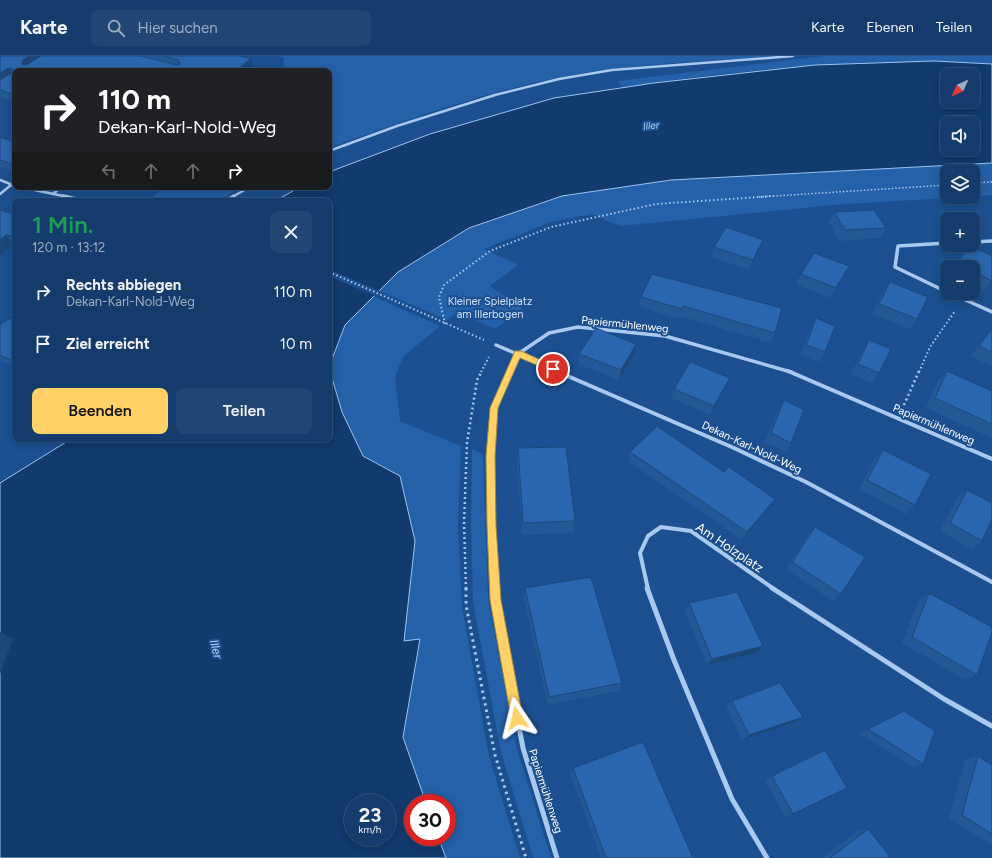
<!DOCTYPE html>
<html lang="de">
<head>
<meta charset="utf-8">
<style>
	:root { --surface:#143b6b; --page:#214673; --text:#f1f3f6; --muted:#9dadc1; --line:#33557e; --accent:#ffd166 }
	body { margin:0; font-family:Figtree,sans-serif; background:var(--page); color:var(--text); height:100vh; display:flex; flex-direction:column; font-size:15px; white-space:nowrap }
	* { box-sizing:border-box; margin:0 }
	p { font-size:13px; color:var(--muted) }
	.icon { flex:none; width:22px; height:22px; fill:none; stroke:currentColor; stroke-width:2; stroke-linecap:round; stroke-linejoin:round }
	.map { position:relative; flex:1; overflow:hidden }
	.panel { position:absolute; left:12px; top:142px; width:320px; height:244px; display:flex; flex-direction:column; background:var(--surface); border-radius:8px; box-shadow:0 2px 10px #0003,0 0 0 1px var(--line) }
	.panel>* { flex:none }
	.banner { position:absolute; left:12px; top:12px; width:320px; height:122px; border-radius:8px; box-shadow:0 2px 10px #0003,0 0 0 1px var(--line); background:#202124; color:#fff; overflow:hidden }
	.needle { width:26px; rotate:225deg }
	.fabs { position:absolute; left:940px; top:12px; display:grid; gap:8px }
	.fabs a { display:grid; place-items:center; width:40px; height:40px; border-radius:8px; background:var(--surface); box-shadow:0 2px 10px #0003,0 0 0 1px var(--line); font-size:20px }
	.speed { position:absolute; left:344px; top:738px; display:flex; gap:8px; font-size:20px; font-weight:700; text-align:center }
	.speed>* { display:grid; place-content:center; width:52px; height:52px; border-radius:50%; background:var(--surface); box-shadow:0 2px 10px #0003,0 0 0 1px var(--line); line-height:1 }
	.speed small { font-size:10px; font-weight:400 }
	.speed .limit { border:6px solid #d22; background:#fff; color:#111 }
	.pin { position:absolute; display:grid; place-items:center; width:34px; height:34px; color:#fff; margin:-17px; border:2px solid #fff; border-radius:50%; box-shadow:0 1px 4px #0007 }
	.me { position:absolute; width:44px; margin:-22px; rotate:350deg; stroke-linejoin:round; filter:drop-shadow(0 0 3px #0008) }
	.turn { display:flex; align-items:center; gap:14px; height:84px; padding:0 20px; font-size:18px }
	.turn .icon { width:52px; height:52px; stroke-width:2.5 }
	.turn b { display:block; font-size:28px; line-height:34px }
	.lanes { display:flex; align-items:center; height:38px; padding:0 20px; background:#0003; justify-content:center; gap:20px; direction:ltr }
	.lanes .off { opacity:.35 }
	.round { display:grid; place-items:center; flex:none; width:42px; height:42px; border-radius:8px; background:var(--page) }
	.overview { display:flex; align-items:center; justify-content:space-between; height:68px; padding:0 20px }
	h1 { font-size:24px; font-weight:600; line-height:30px; color:#1e9e55 }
	.action { display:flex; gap:8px; margin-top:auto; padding:8px 20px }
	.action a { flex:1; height:46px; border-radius:8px; background:var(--accent); color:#111; font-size:16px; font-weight:600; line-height:46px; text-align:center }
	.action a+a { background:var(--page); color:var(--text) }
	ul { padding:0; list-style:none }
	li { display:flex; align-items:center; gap:12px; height:52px; padding:0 20px }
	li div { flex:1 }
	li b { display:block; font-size:15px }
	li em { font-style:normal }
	header { display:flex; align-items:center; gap:24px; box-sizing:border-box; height:56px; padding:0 20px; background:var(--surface); border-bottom:1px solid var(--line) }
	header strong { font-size:19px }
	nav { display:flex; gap:22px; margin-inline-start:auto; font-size:14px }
	.search { width:280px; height:36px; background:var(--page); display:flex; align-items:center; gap:10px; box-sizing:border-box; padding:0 14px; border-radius:8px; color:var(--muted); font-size:15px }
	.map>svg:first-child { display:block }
	.green { fill:#2461a8 }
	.water { fill:#123a6d; stroke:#9cc4f0; fill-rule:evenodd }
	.pier { fill:#1b4f8f }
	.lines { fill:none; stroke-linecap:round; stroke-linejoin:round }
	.path-far3 { stroke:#a9c9ee; stroke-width:1.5; stroke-dasharray:1.5 2; stroke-linecap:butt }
	.path-far2 { stroke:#a9c9ee; stroke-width:2; stroke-dasharray:1.5 2.5; stroke-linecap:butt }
	.path-far1 { stroke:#a9c9ee; stroke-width:2.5; stroke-dasharray:2 3; stroke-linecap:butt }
	.path { stroke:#a9c9ee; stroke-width:3; stroke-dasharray:2.5 4; stroke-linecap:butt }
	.minor-far3 { stroke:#a9c9ee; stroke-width:2.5 }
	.minor-far2 { stroke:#a9c9ee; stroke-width:3.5 }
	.minor-far1 { stroke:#a9c9ee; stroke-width:4 }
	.minor { stroke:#a9c9ee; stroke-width:5 }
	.wall { fill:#245895 }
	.shaded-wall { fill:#1d4779 }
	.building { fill:#2a66ad; stroke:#1d4779 }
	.route { fill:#ffd166; stroke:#a68842 }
	.labels { text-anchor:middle; stroke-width:4; stroke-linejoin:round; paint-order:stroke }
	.far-water-label { font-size:10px; font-style:italic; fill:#b5d3f5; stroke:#1b4f8f }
	.park-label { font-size:11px; fill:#cfe3fa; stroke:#1b4f8f }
	.street-label { font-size:11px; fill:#fff; stroke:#1b4f8f }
	.water-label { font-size:12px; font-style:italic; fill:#b5d3f5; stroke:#1b4f8f }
	.near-street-label { font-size:13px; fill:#fff; stroke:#1b4f8f }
</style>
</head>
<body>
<header>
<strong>Karte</strong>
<div class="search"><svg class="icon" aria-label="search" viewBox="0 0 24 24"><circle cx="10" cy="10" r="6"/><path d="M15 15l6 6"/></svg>Hier suchen</div>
<nav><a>Karte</a><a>Ebenen</a><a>Teilen</a></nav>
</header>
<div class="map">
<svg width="992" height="802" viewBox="0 0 992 802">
	<rect width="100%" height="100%" fill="#1b4f8f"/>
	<!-- green -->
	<g class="green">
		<path d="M279,0H776C721,5 666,6 611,13C514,25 421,59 329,92V15H283L284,2Z"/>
		<path d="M823,0H992V8C869,1 745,13 623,31L617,25Z"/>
		<polygon points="992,107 992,139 973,141 973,115 947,115 947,141 967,141 845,148 620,170 592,158 551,166 484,193 518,209 490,230 523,253 495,273 458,256 447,264 378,234 398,216 469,172 562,140 671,124"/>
		<polygon points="164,131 242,131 224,141 212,145 149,145"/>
		<polygon points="373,240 440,270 403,301 395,321 400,365 461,390 458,470 462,551 489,700 520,802 446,802 438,781 447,781 447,747 426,747 403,681 420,583 404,585 411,525 400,420 363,400 342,356 329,312 345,269"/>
		<polygon points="472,393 483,398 488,543 517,693 551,802 533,802 501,696 473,547 471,468"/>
	</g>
	<!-- water -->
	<g class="water">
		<path d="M934,5L992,8V107L671,124L562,140L469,172L398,216L345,269L329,311V145H275L300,131H329V116L430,78L554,42L654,27L815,9ZM947,19H973V45H947ZM947,67H973V93H947Z"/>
		<path d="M329,312L342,356L363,400L400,420L415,485L404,585L420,583L403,681L426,747H413V781H438L446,802H0V427L71,383H329ZM353,747H387V781H353Z"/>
	</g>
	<!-- pier -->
	<polygon class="pier" points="329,213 380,235 375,240 329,220"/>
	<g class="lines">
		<!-- path-far3 -->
		<g class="path-far3">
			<polyline points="973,127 992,126"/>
			<polyline points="759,141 947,129"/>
		</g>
		<!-- path-far2 -->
		<g class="path-far2">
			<polyline points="329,216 484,284"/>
			<polyline points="445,268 439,241 444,229 490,195 551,171 656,148 774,140"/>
			<polyline points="481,316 489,301"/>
			<polyline points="919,316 930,291 955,255"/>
		</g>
		<!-- path-far1 -->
		<g class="path-far1">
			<polyline points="904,349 919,315"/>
			<polyline points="466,533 464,467 467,387 477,324 482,315"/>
		</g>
		<!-- path -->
		<polyline class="path" points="466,532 466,549 495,699 526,802"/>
		<!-- minor-far3 -->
		<g class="minor-far3">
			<polyline points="329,95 397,70 495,39 559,23 612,14 793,0"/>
			<polyline points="0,124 15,130"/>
			<polyline points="20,131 68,141"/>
			<polyline points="0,138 11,129"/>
			<polyline points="53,138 61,131"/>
			<polyline points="232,141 250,131"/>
		</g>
		<!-- minor-far2 -->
		<g class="minor-far2">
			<polyline points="63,140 85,145"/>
			<polyline points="226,145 234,140"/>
			<polyline points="973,186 992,185"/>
			<polyline points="947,187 898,190 895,211 947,236"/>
			<polyline points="950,237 992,256"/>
			<polyline points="496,289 559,316"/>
			<polyline points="510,316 518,298 549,277 578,271 665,280 791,316"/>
		</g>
		<!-- minor-far1 -->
		<g class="minor-far1">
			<polyline points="556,315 734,392 806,426 992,526"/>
			<polyline points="788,315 992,403"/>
			<polyline points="494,533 491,470 491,400 494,352 510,315"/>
			<polyline points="648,533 640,497 648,480 661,471 691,475 774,533"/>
		</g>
		<!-- minor -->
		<g class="minor">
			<polyline points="494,532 495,544 523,692 557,802"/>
			<polyline points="647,532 674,604 732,743 767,802"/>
			<polyline points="772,532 944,643 992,670"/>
		</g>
	</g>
	<!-- wall -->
	<g class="wall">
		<polygon points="0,0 239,0 251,2 253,11 248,15 15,15 15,46 0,41"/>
		<polygon points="0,81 15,86 15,116 0,111"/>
		<polygon points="0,154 15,158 15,189 13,188 0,199"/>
		<polygon points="834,156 886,172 880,182 839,185 829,166"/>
		<polygon points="763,184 759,194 749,214 711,201 714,191"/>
		<polygon points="992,200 992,227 984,235 973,230 973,211 952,211 956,207"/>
		<polygon points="849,210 830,242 796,228 801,218"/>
		<polygon points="890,226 917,263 910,273 872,258 883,236"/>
		<polygon points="641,241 782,252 775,277 770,287 680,260 679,263 639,251"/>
		<polygon points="816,262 825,296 819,306 800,299 811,272"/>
		<polygon points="15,265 15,312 0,304 0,269"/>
		<polygon points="992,272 992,311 971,300"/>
		<polygon points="869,284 879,317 872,327 851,318 863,294"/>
		<polygon points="636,288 634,298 619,324 578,308 579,298"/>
		<polygon points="947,315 992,335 992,382 926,352 938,325"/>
		<polygon points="730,322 725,332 710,359 671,342 674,333"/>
		<polygon points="784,344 791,387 786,396 765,386 778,354"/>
		<polygon points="518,392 575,465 573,477 522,479 517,406"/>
		<polygon points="883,394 915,449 906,458 859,433 875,403"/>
		<polygon points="630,396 724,416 769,451 742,484 628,405"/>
		<polygon points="967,434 982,485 972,493 940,475 957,442"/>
		<polygon points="815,471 841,538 833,545 786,513 808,479"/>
		<polygon points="525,532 622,627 618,635 548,649 524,543"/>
		<polygon points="929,537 977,619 965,624 902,587 919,544"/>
		<polygon points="689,547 756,597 707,609 685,554"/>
		<polygon points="732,645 803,661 795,666 742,684 726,650"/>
		<polygon points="904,655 923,708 912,711 859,677"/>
		<polygon points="825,694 793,758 785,761 765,724"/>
		<polygon points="978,700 992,709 992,789 949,762 965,704"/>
		<polygon points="573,712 693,802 601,802 570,717"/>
		<polygon points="868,773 891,802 822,802 858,775"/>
	</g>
	<!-- shaded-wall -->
	<g class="shaded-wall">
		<polygon points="30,0 49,0 28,13 22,8 23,4"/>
		<polygon points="251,2 253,11 248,15 236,15"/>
		<polygon points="9,12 14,20 0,29 0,17"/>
		<polygon points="6,179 13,188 0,199 0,184"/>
		<polygon points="763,184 759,194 749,214 753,204"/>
		<polygon points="992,225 992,227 984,235"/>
		<polygon points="636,288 634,298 619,324 621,314"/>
		<polygon points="730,322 725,332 710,359 714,350"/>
		<polygon points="775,443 769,451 742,484 747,476"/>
		<polygon points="0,576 13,583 0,618"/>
		<polygon points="763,590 756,597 707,609 712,603"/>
		<polygon points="803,661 795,666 742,684 749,679"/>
	</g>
	<!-- building -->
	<g class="building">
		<polygon points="0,0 30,0 23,4 22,8 26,9 41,0 141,0 177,9 180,8 179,4 163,0 239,0 251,2 236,15 15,15 15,39 0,34 0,24 12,17 13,13 9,12 0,17"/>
		<polygon points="0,81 15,86 15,109 0,104"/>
		<polygon points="0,154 15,158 15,181 6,179 0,184"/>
		<polygon points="874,154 886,172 845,174 834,156"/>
		<polygon points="726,171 763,184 753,204 714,191"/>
		<polygon points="971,190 992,200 992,225 973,215 973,211 964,211 956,207"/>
		<polygon points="814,197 849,210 836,232 801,218"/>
		<polygon points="652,218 782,252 775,277 683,250 682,253 641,241"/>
		<polygon points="890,226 928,241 917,263 879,248"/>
		<polygon points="10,262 15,265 15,306 14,306 0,299 0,269"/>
		<polygon points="816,262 835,270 825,296 806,289"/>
		<polygon points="596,272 636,288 621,314 579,298"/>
		<polygon points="992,273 992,296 979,290"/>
		<polygon points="869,284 891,293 879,317 858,308"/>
		<polygon points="690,306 730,322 714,350 674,333"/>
		<polygon points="947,315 992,335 992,368 935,342"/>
		<polygon points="784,344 804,354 791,387 771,377"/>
		<polygon points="657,370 724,416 729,411 775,443 747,476 630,396"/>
		<polygon points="566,391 575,465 523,467 518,392"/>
		<polygon points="883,394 931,418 915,449 867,424"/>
		<polygon points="967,434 992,447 992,463 982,485 950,467"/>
		<polygon points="815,471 865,501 841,538 792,506"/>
		<polygon points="591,521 622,627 549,641 525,532"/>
		<polygon points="737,536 763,590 712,603 689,547"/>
		<polygon points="929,537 992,571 992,576 977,619 912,581"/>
		<polygon points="780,627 803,661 749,679 732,645"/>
		<polygon points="904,655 935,675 923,708 868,673"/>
		<polygon points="643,686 693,802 606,802 573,712"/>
		<polygon points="825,694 847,732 793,758 772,720"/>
		<polygon points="978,700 992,709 992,778 962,759"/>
		<polygon points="868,773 891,802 830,802"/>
	</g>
	<!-- route -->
	<polygon class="route" points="515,295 521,295 556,311 557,313 553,316 520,302 498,352 495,400 496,470 501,544 523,662 521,667 517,668 513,667 511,662 490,544 487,470 486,400 490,352"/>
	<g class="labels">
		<!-- far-water labels -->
		<g class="far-water-label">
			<text transform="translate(651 69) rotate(-5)" y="4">Iller</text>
		</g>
		<!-- park labels -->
		<g class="park-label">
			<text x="490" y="249">Kleiner Spielplatz<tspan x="490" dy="13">am Illerbogen</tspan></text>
		</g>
		<!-- street labels -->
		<g class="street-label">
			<text transform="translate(625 268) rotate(6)" y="4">Papiermühlenweg</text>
			<text transform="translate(934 368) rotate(23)" y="4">Papiermühlenweg</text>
			<text transform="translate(752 391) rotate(25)" y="4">Dekan-Karl-Nold-Weg</text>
			<text transform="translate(546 735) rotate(72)" y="4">Papiermühlenweg</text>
		</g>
		<!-- water labels -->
		<g class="water-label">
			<text transform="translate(216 593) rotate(75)" y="4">Iller</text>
		</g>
		<!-- near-street labels -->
		<g class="near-street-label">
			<text transform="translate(730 491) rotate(34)" y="5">Am Holzplatz</text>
		</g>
	</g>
</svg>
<div class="fabs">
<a><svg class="needle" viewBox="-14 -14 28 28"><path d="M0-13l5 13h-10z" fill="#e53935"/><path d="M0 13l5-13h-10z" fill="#9dadc1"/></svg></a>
<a><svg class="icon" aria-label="sound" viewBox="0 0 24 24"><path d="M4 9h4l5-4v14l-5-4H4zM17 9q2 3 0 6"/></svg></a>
<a><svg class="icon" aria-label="layers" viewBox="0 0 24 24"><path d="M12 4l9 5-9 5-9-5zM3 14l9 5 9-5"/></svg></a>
<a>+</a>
<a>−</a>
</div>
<div class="speed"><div>23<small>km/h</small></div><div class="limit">30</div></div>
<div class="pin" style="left:553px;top:313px;background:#d93025"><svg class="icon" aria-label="arrive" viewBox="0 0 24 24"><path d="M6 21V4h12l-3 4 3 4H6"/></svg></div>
<svg class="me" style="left:517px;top:662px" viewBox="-20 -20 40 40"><path d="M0-17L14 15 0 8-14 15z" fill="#ffd166" stroke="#fff" stroke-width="4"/></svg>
<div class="banner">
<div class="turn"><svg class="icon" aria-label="right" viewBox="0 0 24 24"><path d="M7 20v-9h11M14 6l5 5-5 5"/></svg><div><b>110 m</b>Dekan-Karl-Nold-Weg</div></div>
<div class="lanes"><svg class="icon off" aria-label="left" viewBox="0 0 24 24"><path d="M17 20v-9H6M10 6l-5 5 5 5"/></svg><svg class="icon off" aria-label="ahead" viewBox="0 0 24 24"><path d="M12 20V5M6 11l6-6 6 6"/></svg><svg class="icon off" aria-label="ahead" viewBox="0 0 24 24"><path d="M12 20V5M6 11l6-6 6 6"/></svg><svg class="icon" aria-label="right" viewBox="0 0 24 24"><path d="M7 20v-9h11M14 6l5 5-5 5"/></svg></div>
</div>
<section class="panel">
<div class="overview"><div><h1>1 Min.</h1><p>120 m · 13:12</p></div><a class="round"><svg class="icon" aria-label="close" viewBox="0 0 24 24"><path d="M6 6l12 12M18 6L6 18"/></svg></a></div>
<ul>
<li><svg class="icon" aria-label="right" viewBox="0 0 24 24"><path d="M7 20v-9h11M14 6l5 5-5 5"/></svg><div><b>Rechts abbiegen</b><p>Dekan-Karl-Nold-Weg</p></div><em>110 m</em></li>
<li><svg class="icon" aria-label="arrive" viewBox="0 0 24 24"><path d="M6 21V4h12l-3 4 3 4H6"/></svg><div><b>Ziel erreicht</b></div><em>10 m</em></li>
</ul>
<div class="action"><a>Beenden</a><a>Teilen</a></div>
</section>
</div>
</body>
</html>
